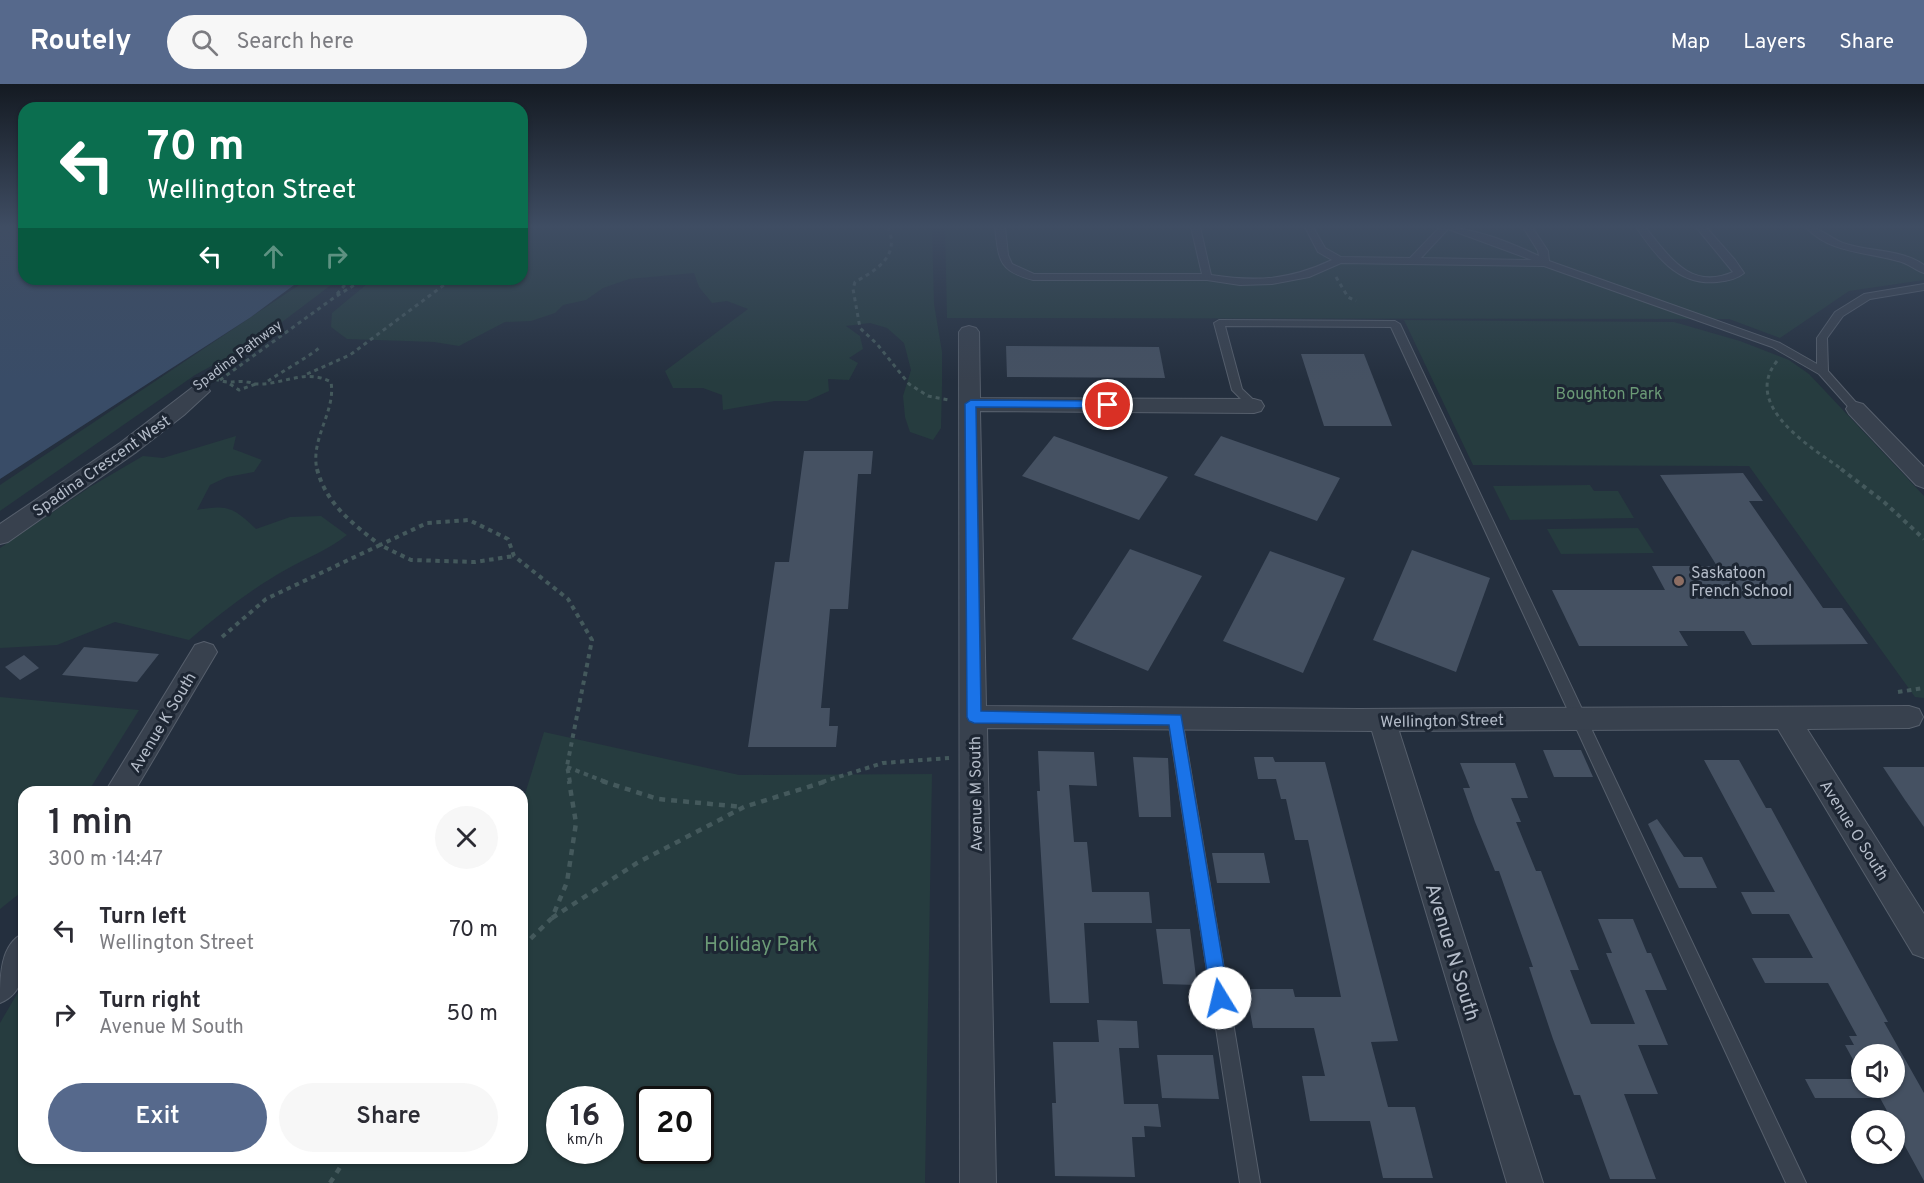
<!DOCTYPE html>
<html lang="en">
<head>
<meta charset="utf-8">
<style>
	:root { --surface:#fff; --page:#f7f7f7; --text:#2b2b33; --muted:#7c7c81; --accent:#56698c }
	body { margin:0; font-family:Overpass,sans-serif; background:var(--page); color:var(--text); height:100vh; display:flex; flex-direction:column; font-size:22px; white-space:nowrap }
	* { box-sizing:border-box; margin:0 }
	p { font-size:20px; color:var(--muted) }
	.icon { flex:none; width:33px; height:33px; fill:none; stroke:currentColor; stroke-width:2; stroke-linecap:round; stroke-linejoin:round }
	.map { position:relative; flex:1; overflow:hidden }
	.drawer { position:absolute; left:18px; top:702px; width:510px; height:378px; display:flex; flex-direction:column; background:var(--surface); border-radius:18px; box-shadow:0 2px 4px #0004 }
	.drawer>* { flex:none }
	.top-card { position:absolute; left:18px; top:18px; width:510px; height:183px; border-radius:18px; box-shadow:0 2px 4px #0004; background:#0b6e4f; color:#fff; overflow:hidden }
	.controls { position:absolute; left:1851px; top:960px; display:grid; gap:12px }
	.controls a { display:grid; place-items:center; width:54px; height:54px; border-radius:50%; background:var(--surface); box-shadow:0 2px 4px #0004; font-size:30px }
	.speed { position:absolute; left:546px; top:1002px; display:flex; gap:12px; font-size:30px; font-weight:700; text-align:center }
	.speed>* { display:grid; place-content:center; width:78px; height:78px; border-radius:50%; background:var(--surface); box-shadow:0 2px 4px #0004; line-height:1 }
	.speed small { font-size:15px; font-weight:400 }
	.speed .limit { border:3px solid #111; border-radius:9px; background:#fff; color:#111 }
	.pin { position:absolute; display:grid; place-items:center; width:51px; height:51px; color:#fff; margin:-26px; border:3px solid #fff; border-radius:50%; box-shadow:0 2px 6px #0007 }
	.me { position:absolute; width:66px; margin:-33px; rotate:351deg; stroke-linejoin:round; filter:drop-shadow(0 0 4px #0008) }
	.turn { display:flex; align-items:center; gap:21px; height:126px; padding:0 30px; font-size:27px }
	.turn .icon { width:78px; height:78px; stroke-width:2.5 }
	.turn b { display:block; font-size:42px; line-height:51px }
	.lanes { display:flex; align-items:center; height:57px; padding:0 30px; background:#0003; justify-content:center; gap:30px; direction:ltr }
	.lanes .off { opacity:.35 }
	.round { display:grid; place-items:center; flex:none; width:63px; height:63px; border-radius:32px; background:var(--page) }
	.headline { display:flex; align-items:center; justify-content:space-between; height:102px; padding:0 30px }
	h1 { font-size:36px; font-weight:600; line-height:45px }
	.button { display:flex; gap:12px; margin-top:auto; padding:12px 30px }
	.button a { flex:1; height:69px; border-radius:36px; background:var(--accent); color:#fff; font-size:24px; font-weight:600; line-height:69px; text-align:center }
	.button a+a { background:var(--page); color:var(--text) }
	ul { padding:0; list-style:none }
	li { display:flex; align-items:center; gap:18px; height:84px; padding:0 30px }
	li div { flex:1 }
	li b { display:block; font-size:22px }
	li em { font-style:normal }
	header { display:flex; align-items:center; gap:36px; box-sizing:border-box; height:84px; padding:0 30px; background:var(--accent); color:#fff }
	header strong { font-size:28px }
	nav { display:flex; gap:33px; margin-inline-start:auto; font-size:21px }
	.search { width:420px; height:54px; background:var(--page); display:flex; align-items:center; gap:15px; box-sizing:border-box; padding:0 21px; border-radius:33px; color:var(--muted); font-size:22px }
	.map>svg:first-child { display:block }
	.green { fill:#263c3f; fill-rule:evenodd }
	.water { fill:#394c67 }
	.building { fill:#455162 }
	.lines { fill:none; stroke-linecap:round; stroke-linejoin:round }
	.service-casing { stroke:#565f6c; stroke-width:2 }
	.minor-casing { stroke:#565f6c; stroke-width:2 }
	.path-far2 { stroke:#44595c; stroke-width:3; stroke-dasharray:4 4; stroke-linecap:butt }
	.path-far1 { stroke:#44595c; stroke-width:4; stroke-dasharray:4.5 4.5; stroke-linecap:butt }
	.path { stroke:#44595c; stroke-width:4.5; stroke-dasharray:6 6; stroke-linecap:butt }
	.service { fill:#38414e; fill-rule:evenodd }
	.minor { fill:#38414e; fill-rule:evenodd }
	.route { fill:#1a73e8; stroke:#114b97; stroke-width:1.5 }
	.education-dot { fill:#8d6e63; stroke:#1d2633; stroke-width:2 }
	.labels { text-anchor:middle; stroke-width:6; stroke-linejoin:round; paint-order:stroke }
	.far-street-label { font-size:14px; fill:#b4bcc9; stroke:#1d2633 }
	.park-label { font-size:16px; fill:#6b9a76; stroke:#1d2633 }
	.street-label { font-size:16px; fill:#b4bcc9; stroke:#1d2633 }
	.poi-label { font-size:16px; fill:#b4bcc9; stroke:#1d2633; text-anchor:start }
	.near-park-label { font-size:20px; fill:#6b9a76; stroke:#1d2633 }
	.near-street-label { font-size:20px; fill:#b4bcc9; stroke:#1d2633 }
</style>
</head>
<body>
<header>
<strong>Routely</strong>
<div class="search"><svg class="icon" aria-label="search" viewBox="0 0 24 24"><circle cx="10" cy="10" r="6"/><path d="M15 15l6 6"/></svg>Search here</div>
<nav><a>Map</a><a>Layers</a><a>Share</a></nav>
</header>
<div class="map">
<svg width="1924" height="1099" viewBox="0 0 1924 1099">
	<rect width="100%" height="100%" fill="#242f3e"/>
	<!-- green -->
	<g class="green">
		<polygon points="522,143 932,143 934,220 942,268 942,302 941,344 933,356 910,348 905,333 903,312 911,286 904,259 887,244 870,239 846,242 860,252 863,265 849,274 858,279 849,296 828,295 829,307 807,317 775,317 723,326 722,311 703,304 673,304 665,287 748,225 727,217 712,219 699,203 694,189 629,195 603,204 586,216 563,221 555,229 531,237 505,238 459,262 434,258 347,255 331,243 332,229 373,195 522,195"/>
		<polygon points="945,143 1924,143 1924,196 1849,207 1780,254 1729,235 947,234"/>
		<polygon points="308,195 339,195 232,276 217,279 195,291 0,427 0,401"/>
		<polygon points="1404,236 1674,238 1740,257 1789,276 1809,290 1924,412 1924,614 1915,613 1749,382 1473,381"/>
		<path d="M236,352L233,365L262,376L254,388L227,393L210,401L197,426C228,420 234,424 256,445L290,433L321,432L347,451C328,466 308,473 287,485C251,505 220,530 189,556L115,538L57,561L0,564V464L90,403L143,372L163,374Z"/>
		<polygon points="1590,401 1594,407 1618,407 1634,434 1510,436 1493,402"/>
		<polygon points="1638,444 1654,469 1561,470 1547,445"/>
		<polygon points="0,613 139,626 88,708 24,708 24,806 0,825"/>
		<path d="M544,648L739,691L932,690L925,1099H0V939L24,898V1074H522V720ZM560,1016H610V1066H560ZM650,1016H700V1066H650Z"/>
	</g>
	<!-- water -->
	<polygon class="water" points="0,143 24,143 24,195 302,195 251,233 0,395"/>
	<!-- building -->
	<g class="building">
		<polygon points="1006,262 1159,263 1165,294 1007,293"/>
		<polygon points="1301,270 1364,270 1392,342 1324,342"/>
		<polygon points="1054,352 1168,393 1139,436 1022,392"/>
		<polygon points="1221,352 1340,394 1317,437 1194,391"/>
		<polygon points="804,367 873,367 871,390 858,390 848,525 830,525 821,624 830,624 829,642 838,642 836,663 748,663 775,478 789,478"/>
		<polygon points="1743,389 1763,417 1749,417 1823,524 1842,524 1868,560 1752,561 1744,547 1679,547 1688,562 1579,562 1552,506 1665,506 1652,482 1717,482 1660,391"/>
		<polygon points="1130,465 1202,492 1148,587 1072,555"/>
		<polygon points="1412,466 1490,494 1456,588 1373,556"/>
		<polygon points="1270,467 1345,494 1303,589 1223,557"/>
		<polygon points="84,563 159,570 137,598 62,591"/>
		<polygon points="24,571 39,584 20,596 5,583"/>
		<polygon points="1543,666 1581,666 1593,693 1554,693"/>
		<polygon points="1038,667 1094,668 1097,702 1069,701 1074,758 1087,758 1092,808 1149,808 1152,839 1084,839 1089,919 1050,919 1037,707 1040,707"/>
		<polygon points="1133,673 1168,674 1171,733 1139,733"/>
		<polygon points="1254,673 1273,673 1275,678 1325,678 1398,957 1371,958 1388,1023 1415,1023 1433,1094 1383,1094 1370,1037 1310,1037 1302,992 1325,992 1314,944 1253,944 1246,905 1293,905 1295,913 1341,913 1308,756 1295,756 1286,715 1281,715 1276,695 1258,695"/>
		<polygon points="1704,676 1739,676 1766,724 1771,724 1888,938 1884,938 1924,1009 1924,1097 1894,1042 1894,1036 1892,1036 1880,1014 1815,1014 1805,995 1862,995 1862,1004 1894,1004 1894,970 1862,970 1862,992 1845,961 1854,961 1849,952 1857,952 1828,899 1765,899 1752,874 1813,874 1789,830 1752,830 1741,808 1775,808"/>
		<polygon points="1460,679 1515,679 1528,714 1511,714 1521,738 1516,738 1536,787 1541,787 1579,886 1570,886 1591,940 1635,940 1606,869 1612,869 1598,835 1633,835 1647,869 1651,869 1667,906 1645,906 1668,961 1638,961 1658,1010 1624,1010 1656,1095 1610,1095 1580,1011 1574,1011 1553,955 1529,883 1533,883 1499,787 1495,787 1475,738 1463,704 1470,704"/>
		<polygon points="1883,683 1924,683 1924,743 1905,716"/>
		<polygon points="1657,735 1684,773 1702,773 1717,804 1679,804 1648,740"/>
		<polygon points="1212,769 1264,769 1270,799 1217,799"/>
		<polygon points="1156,845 1190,845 1197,901 1163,900"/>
		<polygon points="1097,936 1137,937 1139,964 1119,964 1124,1020 1158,1020 1161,1043 1144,1042 1145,1053 1132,1053 1135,1093 1055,1092 1052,1019 1056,1019 1053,958 1099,958"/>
		<polygon points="1157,971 1213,971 1219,1015 1162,1014"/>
	</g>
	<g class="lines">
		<defs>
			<g id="service">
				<path d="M995,143H1005L1008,171L1012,180L1034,190H1202L1191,143H1200L1211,191C1257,198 1289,196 1332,176L1318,168L1305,143H1313L1325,164L1341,173L1410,174L1440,143C1473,143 1509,158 1539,172L1538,167L1523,143H1532L1548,167L1549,177L1780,259L1817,280V254L1835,228L1864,210L1924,200V206L1870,215L1843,232L1827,254L1828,287L1860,323L1862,325L1856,328L1852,327L1819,290L1772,263L1544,182L1341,179L1309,193L1272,200L1240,201L1207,196H1033C998,187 999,176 995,143ZM1448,145L1532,176L1421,174Z"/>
				<path d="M1636,143H1645C1669,172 1690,207 1733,188L1696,143H1706L1735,176L1744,189C1737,195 1727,197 1717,198C1678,202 1656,172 1636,143Z"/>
				<path d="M1806,143C1820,143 1830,154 1843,159C1869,168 1902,165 1924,181V189C1915,186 1908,179 1898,177C1868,168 1828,169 1806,143Z"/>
				<polygon points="1219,236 1395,237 1400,240 1806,1099 1786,1099 1391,243 1225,242 1242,305 1260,322 1254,325 1250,324 1232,306 1214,239"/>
				<polygon points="1175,629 1180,631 1182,635 1260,1099 1240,1099 1168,635 1170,631"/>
			</g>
			<g id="minor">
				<polygon points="969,242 976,244 979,248 980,314 1254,315 1261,317 1264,322 1261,327 1254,329 980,327 986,622 1359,625 1909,622 1919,625 1923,633 1919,641 1909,644 1807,645 1924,830 1924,874 1913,870 1778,645 1399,647 1543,1099 1507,1099 1372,647 987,644 996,1099 960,1099 959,248 962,244"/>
				<polygon points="200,301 207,303 210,307 184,331 135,369 8,458 0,460 0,440 120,359 193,303"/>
				<polygon points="1856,318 1863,320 1924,383 1924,404 1916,401 1849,330 1846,325 1849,320"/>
				<polygon points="204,558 213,561 217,568 134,708 105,708 195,561"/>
				<path d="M24,849C24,876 29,907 0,919C0,892 0,860 24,849Z"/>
			</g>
		</defs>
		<!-- service casing -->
		<use href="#service" class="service-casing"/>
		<!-- minor casing -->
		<use href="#minor" class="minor-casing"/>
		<!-- path-far2 -->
		<g class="path-far2">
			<path d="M888,143C900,172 878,185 855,198L853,205L860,244L877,260L909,300L928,312L949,316"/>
			<polyline points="1336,193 1348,213 1356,217"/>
			<polyline points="337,210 350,195"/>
			<path d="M1777,277C1741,322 1812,364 1843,386"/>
			<polyline points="307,290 350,271 452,195"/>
			<path d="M215,295C232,301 234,296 247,298C251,298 253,300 257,300C283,301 305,284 331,298C336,328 310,354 317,386"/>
			<polyline points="220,296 335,213 364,195"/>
			<path d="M268,297C278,290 317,268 321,262"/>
			<polyline points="230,300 239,306 256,300"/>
		</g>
		<!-- path-far1 -->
		<g class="path-far1">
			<path d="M317,385C326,420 353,440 380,461L427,439L469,436L508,455L514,472L568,515L592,556L567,682L570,698"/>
			<polyline points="1841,385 1884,418 1924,455"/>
			<polyline points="222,553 266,515 380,461 411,476 475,478 514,472"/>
			<polyline points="1898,608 1924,604"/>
			<polyline points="567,683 606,698"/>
			<polyline points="822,698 883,679 949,674"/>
		</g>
		<!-- path -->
		<g class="path">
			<polyline points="602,697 658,715 743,723"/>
			<polyline points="552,834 637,779 744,723 827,697"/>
			<polyline points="522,863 552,834 567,798 576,739 569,697"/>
			<polyline points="330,1099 346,1074"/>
		</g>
		<!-- service -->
		<use href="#service" class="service"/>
		<!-- minor -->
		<use href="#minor" class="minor"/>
	</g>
	<!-- sky -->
	<linearGradient id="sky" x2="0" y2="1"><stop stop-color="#141a22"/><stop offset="0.48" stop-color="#3f4d63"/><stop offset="1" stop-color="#3f4d63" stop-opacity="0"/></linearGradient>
	<rect width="1924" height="297" fill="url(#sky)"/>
	<!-- route -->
	<polygon class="route" points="971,316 1108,317 1113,321 1108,324 976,323 981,627 1181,631 1229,914 1226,920 1220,922 1214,920 1211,914 1169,641 974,639 969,637 967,633 965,320"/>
	<!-- markers -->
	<circle class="education-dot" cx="1679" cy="497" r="6"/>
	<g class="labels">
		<!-- far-street labels -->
		<g class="far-street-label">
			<text transform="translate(237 271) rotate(-37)" y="5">Spadina Pathway</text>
		</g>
		<!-- park labels -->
		<g class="park-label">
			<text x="1609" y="315">Boughton Park</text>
		</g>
		<!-- street labels -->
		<g class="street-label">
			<text transform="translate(101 381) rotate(-35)" y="6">Spadina Crescent West</text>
			<text transform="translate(1442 636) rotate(-1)" y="6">Wellington Street</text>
			<text transform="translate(162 638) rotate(-59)" y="6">Avenue K South</text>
			<text transform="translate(975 710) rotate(-91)" y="6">Avenue M South</text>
			<text transform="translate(1855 746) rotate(58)" y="6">Avenue O South</text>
		</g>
		<!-- poi labels -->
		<g class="poi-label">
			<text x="1691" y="494">Saskatoon<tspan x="1691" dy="18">French School</tspan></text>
		</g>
		<!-- near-park labels -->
		<g class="near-park-label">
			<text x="761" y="867">Holiday Park</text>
		</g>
		<!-- near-street labels -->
		<g class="near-street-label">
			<text transform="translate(1453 868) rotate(73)" y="7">Avenue N South</text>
		</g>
	</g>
</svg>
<div class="controls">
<a><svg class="icon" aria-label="sound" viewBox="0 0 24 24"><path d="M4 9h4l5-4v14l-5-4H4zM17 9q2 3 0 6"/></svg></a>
<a><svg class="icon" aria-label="search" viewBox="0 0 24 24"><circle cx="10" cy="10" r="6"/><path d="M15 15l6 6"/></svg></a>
</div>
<div class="speed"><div>16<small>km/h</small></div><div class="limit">20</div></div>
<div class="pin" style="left:1108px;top:321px;background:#d93025"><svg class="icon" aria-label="arrive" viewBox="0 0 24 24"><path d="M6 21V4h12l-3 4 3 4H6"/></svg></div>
<svg class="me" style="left:1220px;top:914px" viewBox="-20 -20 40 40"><circle r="19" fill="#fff"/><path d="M0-13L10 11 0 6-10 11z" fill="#1a73e8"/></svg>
<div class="top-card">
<div class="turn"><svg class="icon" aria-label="left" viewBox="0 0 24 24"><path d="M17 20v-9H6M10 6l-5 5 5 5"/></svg><div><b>70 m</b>Wellington Street</div></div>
<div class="lanes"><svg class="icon" aria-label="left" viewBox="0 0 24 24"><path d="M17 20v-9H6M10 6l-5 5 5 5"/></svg><svg class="icon off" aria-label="ahead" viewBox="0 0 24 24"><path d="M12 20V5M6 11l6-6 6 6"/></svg><svg class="icon off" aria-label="right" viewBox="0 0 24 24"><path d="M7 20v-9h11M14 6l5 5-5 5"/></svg></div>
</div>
<section class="drawer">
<div class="headline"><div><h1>1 min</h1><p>300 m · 14:47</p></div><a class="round"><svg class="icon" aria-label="close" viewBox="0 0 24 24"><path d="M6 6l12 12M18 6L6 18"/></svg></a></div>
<ul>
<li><svg class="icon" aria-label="left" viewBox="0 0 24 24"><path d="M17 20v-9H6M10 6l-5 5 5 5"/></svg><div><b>Turn left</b><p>Wellington Street</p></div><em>70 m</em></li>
<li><svg class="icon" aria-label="right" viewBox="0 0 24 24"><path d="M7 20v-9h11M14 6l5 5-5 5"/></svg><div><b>Turn right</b><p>Avenue M South</p></div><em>50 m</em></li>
</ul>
<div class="button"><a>Exit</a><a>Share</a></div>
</section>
</div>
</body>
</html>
